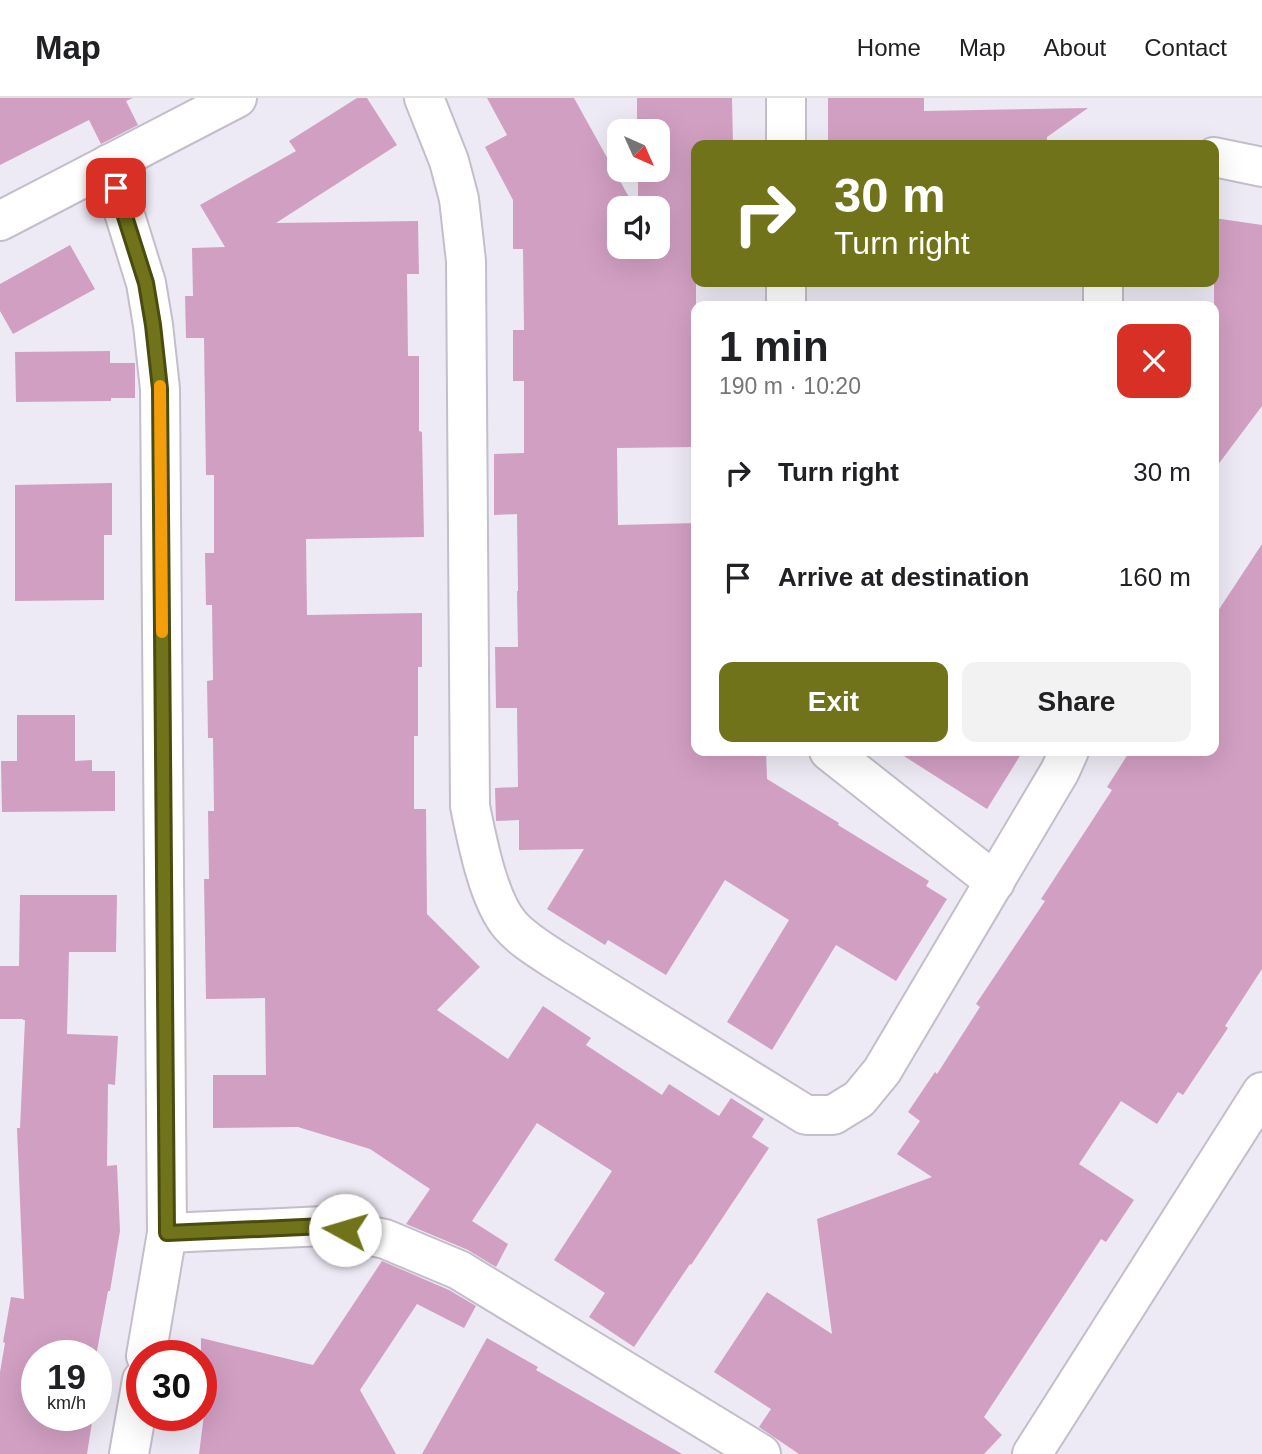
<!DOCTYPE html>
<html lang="en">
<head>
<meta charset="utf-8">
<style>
	:root { --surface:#fff; --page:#f2f2f2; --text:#202124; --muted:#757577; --line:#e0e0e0; --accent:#707319 }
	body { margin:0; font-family:Arial,sans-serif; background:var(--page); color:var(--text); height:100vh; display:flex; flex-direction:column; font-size:26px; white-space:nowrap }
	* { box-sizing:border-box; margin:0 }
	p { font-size:23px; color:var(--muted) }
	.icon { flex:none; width:38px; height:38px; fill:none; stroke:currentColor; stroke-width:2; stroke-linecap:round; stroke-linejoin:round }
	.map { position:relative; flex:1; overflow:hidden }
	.side { position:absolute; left:691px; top:203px; width:528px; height:455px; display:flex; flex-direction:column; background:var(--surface); border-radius:14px; box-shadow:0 7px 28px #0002 }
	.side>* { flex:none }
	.hud { position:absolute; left:691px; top:42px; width:528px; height:147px; border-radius:14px; box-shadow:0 7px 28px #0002; background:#707319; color:#fff; overflow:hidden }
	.needle { width:46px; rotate:135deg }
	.controls { position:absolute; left:607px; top:21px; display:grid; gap:14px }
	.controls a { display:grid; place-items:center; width:63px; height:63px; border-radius:14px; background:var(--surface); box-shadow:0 7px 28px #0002; font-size:35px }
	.speed { position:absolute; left:21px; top:1242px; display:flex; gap:14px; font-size:35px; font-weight:700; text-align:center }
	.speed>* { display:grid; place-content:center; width:91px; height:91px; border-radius:50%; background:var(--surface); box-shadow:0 7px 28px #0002; line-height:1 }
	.speed small { font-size:18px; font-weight:400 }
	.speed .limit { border:10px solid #d22; background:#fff; color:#111 }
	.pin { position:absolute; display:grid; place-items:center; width:60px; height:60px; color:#fff; margin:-30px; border-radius:14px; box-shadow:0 4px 10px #0006 }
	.me { position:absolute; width:77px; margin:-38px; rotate:276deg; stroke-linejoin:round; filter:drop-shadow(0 0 5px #0008) }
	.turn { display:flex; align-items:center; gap:24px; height:147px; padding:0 28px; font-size:32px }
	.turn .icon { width:91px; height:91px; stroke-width:2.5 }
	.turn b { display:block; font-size:49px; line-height:60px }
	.round { display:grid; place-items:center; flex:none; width:74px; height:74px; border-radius:14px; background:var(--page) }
	.summary { display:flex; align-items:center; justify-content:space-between; height:119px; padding:0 28px }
	h1 { font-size:42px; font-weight:600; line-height:52px }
	.primary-button { display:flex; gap:14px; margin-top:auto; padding:14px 28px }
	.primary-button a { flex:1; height:80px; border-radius:14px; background:var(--accent); color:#fff; font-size:28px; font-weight:600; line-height:80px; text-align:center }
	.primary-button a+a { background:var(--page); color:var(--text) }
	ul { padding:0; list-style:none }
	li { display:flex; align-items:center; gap:21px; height:105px; padding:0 28px }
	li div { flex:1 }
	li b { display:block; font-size:26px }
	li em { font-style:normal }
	header { display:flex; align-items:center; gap:42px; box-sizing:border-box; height:98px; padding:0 35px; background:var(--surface); border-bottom:2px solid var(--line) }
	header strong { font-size:33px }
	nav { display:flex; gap:38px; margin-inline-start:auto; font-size:24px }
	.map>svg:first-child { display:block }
	.building { fill:#d19fc2 }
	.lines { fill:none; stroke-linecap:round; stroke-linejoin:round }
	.minor-casing { stroke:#c3bec9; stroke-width:42 }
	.minor { stroke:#fff; stroke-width:38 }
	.route-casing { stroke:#494b10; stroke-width:18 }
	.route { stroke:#707319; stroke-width:12 }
	.slow { stroke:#f59e0b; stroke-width:12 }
</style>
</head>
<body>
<header>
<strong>Map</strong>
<nav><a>Home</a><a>Map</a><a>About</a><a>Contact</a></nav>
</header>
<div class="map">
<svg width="1262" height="1356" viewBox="0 0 1262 1356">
	<rect width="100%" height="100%" fill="#eeeaf5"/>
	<!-- building -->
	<g class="building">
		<polygon points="0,0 133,0 126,3 138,27 101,46 89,22 0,67"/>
		<polygon points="357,0 367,0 397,47 276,125 418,123 419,176 407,176 408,258 419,258 419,333 422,334 424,439 306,441 307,517 422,515 422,569 418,569 418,638 414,638 414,711 426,711 427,816 480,869 437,912 508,961 543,908 591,940 586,947 662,997 669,986 719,1018 731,1000 764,1021 752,1039 769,1050 691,1167 690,1166 634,1249 589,1219 605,1195 554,1162 612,1073 537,1025 472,1123 508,1146 496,1169 468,1152 406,1126 430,1091 370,1051 298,1029 213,1030 213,977 266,977 265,900 206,901 204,781 209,781 208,713 214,713 213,640 208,640 207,583 213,582 212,507 206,507 205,455 214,455 214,377 206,377 204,240 186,240 185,198 193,198 192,150 225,149 200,107 296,53 289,43"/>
		<polygon points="487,0 574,0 635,110 620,110 620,149 658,149 658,110 638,110 638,72 658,72 658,33 637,33 637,0 732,0 733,47 696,47 696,349 617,350 618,427 696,425 696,653 766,653 767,681 839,725 838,727 929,783 926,788 947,801 896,883 836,847 772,952 727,924 789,822 725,782 666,877 608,842 605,847 547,811 584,751 519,752 519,722 496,723 495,690 518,689 517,610 496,610 495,549 518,549 517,493 518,493 517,416 494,417 494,356 524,355 524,283 513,283 513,232 524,232 523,151 513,151 513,102 485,49 507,37"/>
		<polygon points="828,0 924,0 924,13 1088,10 1047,39 1047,47 828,47"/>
		<polygon points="1214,120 1262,127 1262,308 1214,372"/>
		<polygon points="70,147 95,191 13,236 0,213 0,186"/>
		<polygon points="110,253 110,265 135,265 135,300 111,300 111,303 16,304 15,254"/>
		<polygon points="112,385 112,437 104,437 104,502 15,503 15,387"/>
		<polygon points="1262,446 1262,871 1225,928 1228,930 1183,997 1178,994 1157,1026 1121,1003 1079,1066 1134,1102 1106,1144 1101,1141 984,1319 1002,1337 984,1356 799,1356 759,1329 771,1311 714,1274 767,1194 832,1236 817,1121 932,1079 897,1056 920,1023 908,1014 935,974 937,976 980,909 976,906 1045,803 1041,801 1112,692 1107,689 1130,653 1214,653 1214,519"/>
		<polygon points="17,617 75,617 75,663 92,662 92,673 115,673 115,713 2,714 1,663 17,663"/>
		<polygon points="896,653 1023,653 987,711"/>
		<polygon points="20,797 117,797 116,854 69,854 67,936 118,938 115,987 108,986 107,1068 117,1067 120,1133 110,1193 108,1193 96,1258 37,1258 37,1318 93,1318 87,1356 0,1356 0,1274 5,1245 3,1244 11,1199 24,1201 17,1030 20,1030 25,922 23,922 23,921 0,921 0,868 19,868"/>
		<polygon points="382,1163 449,1192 476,1208 464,1230 417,1206 360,1292 396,1356 199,1356 207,1293 201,1291 201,1240 313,1267"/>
		<polygon points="487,1240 538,1269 536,1272 682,1356 422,1356"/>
	</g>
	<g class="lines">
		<defs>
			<g id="minor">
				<path d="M424,0L449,63L459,101L466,163L470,708C477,742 488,801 510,827C522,841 539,851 554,861L806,1017H833L859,1001L882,973L1060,673L1069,653"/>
				<polyline points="786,47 786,0"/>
				<polyline points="1214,59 1262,69"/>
				<polyline points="109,66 146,185 153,227 160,291 167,1135 146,1258"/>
				<polyline points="0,123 237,0"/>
				<polyline points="1103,184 1103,208"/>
				<polyline points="786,208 786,184"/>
				<polyline points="829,653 995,784"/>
				<polyline points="167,1135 325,1128 385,1141 459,1172 761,1356"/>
				<polyline points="129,1356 142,1282"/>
				<polyline points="1032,1356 1262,994"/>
			</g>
		</defs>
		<!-- minor casing -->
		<use href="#minor" class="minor-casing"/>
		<!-- minor -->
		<use href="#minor" class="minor"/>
	</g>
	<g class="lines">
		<defs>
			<polyline id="route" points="116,90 146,185 153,227 160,291 167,1135 325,1128 345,1132"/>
		</defs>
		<!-- route casing -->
		<use href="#route" class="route-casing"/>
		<!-- route -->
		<use href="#route" class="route"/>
		<!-- slow -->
		<polyline class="slow" points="160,288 162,534"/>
	</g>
</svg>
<div class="controls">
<a><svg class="needle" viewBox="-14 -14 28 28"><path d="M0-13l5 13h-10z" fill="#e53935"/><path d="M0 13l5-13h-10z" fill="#757577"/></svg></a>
<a><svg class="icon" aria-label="sound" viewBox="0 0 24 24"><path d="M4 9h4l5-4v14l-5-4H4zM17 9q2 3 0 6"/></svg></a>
</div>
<div class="speed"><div>19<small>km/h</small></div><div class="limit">30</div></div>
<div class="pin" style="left:116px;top:90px;background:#d93025"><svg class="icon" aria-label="arrive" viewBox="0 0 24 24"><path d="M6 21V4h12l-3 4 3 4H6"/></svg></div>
<svg class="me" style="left:345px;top:1132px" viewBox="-20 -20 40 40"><circle r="19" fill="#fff"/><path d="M0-13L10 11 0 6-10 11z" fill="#707319"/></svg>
<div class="hud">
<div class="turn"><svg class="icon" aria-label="right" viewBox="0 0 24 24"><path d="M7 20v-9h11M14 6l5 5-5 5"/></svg><div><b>30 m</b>Turn right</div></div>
</div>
<section class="side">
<div class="summary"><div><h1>1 min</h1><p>190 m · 10:20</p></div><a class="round" style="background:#d93025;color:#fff"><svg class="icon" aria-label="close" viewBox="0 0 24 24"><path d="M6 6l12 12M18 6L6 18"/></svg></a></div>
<ul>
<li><svg class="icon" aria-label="right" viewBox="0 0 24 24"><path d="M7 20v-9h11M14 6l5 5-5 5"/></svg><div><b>Turn right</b></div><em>30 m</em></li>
<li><svg class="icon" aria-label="arrive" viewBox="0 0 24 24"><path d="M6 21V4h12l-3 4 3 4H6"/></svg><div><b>Arrive at destination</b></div><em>160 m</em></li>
</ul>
<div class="primary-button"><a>Exit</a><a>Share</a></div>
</section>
</div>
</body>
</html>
